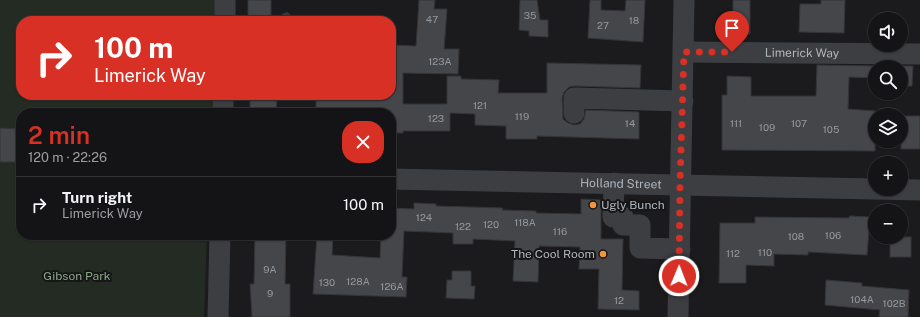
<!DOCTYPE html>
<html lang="en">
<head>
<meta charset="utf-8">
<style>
	:root { --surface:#141416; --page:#212123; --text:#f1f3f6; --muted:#9d9ea1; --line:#333335; --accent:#d93025 }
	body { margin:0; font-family:"Public Sans",sans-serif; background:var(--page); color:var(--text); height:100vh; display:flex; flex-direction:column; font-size:15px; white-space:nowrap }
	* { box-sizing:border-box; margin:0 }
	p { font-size:13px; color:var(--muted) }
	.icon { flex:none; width:22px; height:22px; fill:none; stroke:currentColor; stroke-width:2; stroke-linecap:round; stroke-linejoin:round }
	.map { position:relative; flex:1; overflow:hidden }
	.sheet { position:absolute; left:16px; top:108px; width:380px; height:132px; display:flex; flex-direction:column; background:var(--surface); border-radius:16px; box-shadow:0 1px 3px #0004,0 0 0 1px var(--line) }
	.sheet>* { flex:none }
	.banner { position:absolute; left:16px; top:16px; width:380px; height:84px; border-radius:16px; box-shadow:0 1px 3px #0004,0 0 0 1px var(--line); background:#d93025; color:#fff; overflow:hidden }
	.buttons { position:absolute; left:868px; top:12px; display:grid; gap:8px }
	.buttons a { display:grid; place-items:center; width:40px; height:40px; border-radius:50%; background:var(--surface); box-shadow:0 1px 3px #0004,0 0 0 1px var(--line); font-size:20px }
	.pin { position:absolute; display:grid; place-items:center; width:34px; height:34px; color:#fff; margin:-41px -17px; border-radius:50% 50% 50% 0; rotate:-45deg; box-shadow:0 0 4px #0007 }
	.pin .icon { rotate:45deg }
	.me { position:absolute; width:44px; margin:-22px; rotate:1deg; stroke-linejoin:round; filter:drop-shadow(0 0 3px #0008) }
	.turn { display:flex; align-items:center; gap:14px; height:84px; padding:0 12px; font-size:18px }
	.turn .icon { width:52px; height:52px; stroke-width:2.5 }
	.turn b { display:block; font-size:28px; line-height:34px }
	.round { display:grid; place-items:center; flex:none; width:42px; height:42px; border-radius:16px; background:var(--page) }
	.headline { display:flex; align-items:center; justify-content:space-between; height:68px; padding:0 12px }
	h1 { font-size:24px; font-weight:600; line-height:30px; color:var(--accent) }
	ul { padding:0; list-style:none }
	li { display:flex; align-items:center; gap:12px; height:56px; padding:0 12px; border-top:1px solid var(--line) }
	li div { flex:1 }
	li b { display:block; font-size:15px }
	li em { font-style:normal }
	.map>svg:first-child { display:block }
	.green { fill:#232b22 }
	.water { fill:#303d42 }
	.building { fill:#45464a; stroke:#353539 }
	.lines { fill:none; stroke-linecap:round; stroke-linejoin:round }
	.minor { stroke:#3c3e42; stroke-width:21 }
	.route { stroke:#d93025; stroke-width:7; stroke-dasharray:0 12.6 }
	.poi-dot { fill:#f3953d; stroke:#161618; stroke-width:1.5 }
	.labels { text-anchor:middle; stroke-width:4; stroke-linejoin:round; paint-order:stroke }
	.number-label { font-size:10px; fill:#9399a0 }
	.street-label { font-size:12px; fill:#adb5bc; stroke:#161618 }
	.poi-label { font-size:12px; fill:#adb5bc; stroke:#161618; text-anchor:start }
	.park-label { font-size:12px; fill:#89a785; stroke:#161618 }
</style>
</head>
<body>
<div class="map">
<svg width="920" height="317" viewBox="0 0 920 317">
	<rect width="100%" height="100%" fill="#1b1b1d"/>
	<!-- green -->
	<polygon class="green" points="0,0 215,0 215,21 21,21 21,95 212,95 211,113 21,113 21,235 207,235 204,317 0,317"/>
	<!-- water -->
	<polygon class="water" points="287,12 291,15 290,21 281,21 282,14"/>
	<!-- building -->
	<g class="building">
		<rect x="248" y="0" width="23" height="21"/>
		<polygon points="419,0 435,0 434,9 447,9 444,49 459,49 458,74 403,73 403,104 447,104 447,76 461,76 461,79 499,80 498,93 547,93 547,63 641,65 640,88 574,86 569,87 564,92 562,98 563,119 568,123 574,125 580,124 584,119 586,110 639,112 639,139 537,136 537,139 506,139 506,126 475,125 475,114 450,113 450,131 403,131 403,133 391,133 391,113 316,113 316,95 391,95 391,45 416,46"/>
		<polygon points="520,0 537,0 540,20 548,20 548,37 529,36 529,31 519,30"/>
		<polygon points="590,0 601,0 601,10 625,11 626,0 645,0 643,42 588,38"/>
		<polygon points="733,0 750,0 750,34 724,34 724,19 733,19"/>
		<polygon points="821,0 845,0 844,33 799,32 800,4 821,4"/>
		<polygon points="817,65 875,66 875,78 849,77 848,109 875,111 875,151 722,150 722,95 727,95 727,76 751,77 751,96 816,96"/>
		<polygon points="901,66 913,66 912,86 901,86"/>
		<polygon points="250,95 277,95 276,113 250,113"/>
		<rect x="901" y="116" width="19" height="33"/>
		<polygon points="0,128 21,129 21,162 0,162"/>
		<polygon points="581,199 601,200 601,239 623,239 622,290 639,291 639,310 598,309 599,269 579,269 580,247 539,246 538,282 513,281 515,241 473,239 473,244 453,244 453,233 404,231 402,277 407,277 406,297 313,294 317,235 333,235 332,255 380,258 381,235 391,235 391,208 414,209 414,203 436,204 436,206 503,208 502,210 536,211 536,213 581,214"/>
		<polygon points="850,216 870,217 867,255 808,252 808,255 774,254 774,266 746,265 746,283 719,283 720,223 755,223 755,217 849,218"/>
		<polygon points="255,235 286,235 285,284 290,284 290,317 252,317 250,284 254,284"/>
		<rect x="890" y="237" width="21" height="20"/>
		<polygon points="452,271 471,271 471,286 475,286 474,299 446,298 447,280 452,280"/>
		<polygon points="826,280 862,283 862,286 909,290 908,317 879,317 880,310 825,305"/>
	</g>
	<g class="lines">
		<!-- minor -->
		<g class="minor">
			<polyline points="225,21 225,0"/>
			<path id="s1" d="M684,52L920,54"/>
			<polyline points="223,113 223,95"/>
			<polyline points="574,113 574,98 683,101"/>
			<path id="s2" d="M391,179L875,189"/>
			<polyline points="614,183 613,217 623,217 623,225 640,225 640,248 680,249"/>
			<polyline points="877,189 920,190"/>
			<polyline points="218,317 220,235"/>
			<polyline points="678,317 684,0"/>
		</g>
	</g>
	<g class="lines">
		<!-- route -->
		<polyline class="route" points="679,276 680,184 684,52 732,52"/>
	</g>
	<!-- markers -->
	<g class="poi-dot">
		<circle cx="593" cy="205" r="4"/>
		<circle cx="603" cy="254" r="4"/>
	</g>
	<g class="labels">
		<!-- number labels -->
		<g class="number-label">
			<text x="530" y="19">35</text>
			<text x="432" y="23">47</text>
			<text x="634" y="24">18</text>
			<text x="603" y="29">27</text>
			<text x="440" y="65">123A</text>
			<text x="480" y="109">121</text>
			<text x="522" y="120">119</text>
			<text x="436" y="122">123</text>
			<text x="630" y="127">14</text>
			<text x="736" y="127">111</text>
			<text x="799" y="127">107</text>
			<text x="767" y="131">109</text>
			<text x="831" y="133">105</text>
			<text x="424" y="221">124</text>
			<text x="525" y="226">118A</text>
			<text x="491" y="228">120</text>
			<text x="463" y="230">122</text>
			<text x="560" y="235">116</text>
			<text x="833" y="239">106</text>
			<text x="796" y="240">108</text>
			<text x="765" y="256">110</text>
			<text x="733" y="257">112</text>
			<text x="270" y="273">9A</text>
			<text x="358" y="285">128A</text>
			<text x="327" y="286">130</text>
			<text x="392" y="290">126A</text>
			<text x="270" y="297">9</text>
			<text x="862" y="303">104A</text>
			<text x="619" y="304">12</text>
			<text x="894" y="307">102B</text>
		</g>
		<!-- street labels -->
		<g class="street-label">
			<text dy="4" stroke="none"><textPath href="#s1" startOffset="118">Limerick Way</textPath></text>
			<text dy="4" stroke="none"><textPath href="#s2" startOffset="230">Holland Street</textPath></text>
		</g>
		<!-- poi labels -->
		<g class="poi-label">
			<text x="601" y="209">Ugly Bunch</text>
			<text x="595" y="258" text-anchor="end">The Cool Room</text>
		</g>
		<!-- park labels -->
		<g class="park-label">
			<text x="77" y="280">Gibson Park</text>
		</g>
	</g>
</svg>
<div class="buttons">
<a><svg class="icon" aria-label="sound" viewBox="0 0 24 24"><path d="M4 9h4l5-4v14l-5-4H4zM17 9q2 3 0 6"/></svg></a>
<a><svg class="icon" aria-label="search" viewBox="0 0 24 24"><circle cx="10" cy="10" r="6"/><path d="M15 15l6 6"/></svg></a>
<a><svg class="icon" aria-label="layers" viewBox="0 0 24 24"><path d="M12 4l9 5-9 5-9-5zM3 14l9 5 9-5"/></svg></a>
<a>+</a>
<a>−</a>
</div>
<div class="pin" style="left:732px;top:52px;background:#d93025"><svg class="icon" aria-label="arrive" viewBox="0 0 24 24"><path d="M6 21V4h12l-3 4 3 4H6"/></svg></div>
<svg class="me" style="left:679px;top:276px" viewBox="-20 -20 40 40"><circle r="17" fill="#d93025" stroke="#fff" stroke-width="3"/><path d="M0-11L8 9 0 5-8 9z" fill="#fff"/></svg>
<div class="banner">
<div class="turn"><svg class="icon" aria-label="right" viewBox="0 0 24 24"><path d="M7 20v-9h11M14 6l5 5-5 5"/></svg><div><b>100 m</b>Limerick Way</div></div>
</div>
<section class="sheet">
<div class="headline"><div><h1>2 min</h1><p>120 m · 22:26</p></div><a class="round" style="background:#d93025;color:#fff"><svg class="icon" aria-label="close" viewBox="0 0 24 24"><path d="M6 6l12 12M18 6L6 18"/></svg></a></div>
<ul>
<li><svg class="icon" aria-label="right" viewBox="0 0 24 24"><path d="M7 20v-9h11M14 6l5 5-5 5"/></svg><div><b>Turn right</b><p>Limerick Way</p></div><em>100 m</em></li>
</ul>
</section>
</div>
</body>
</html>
